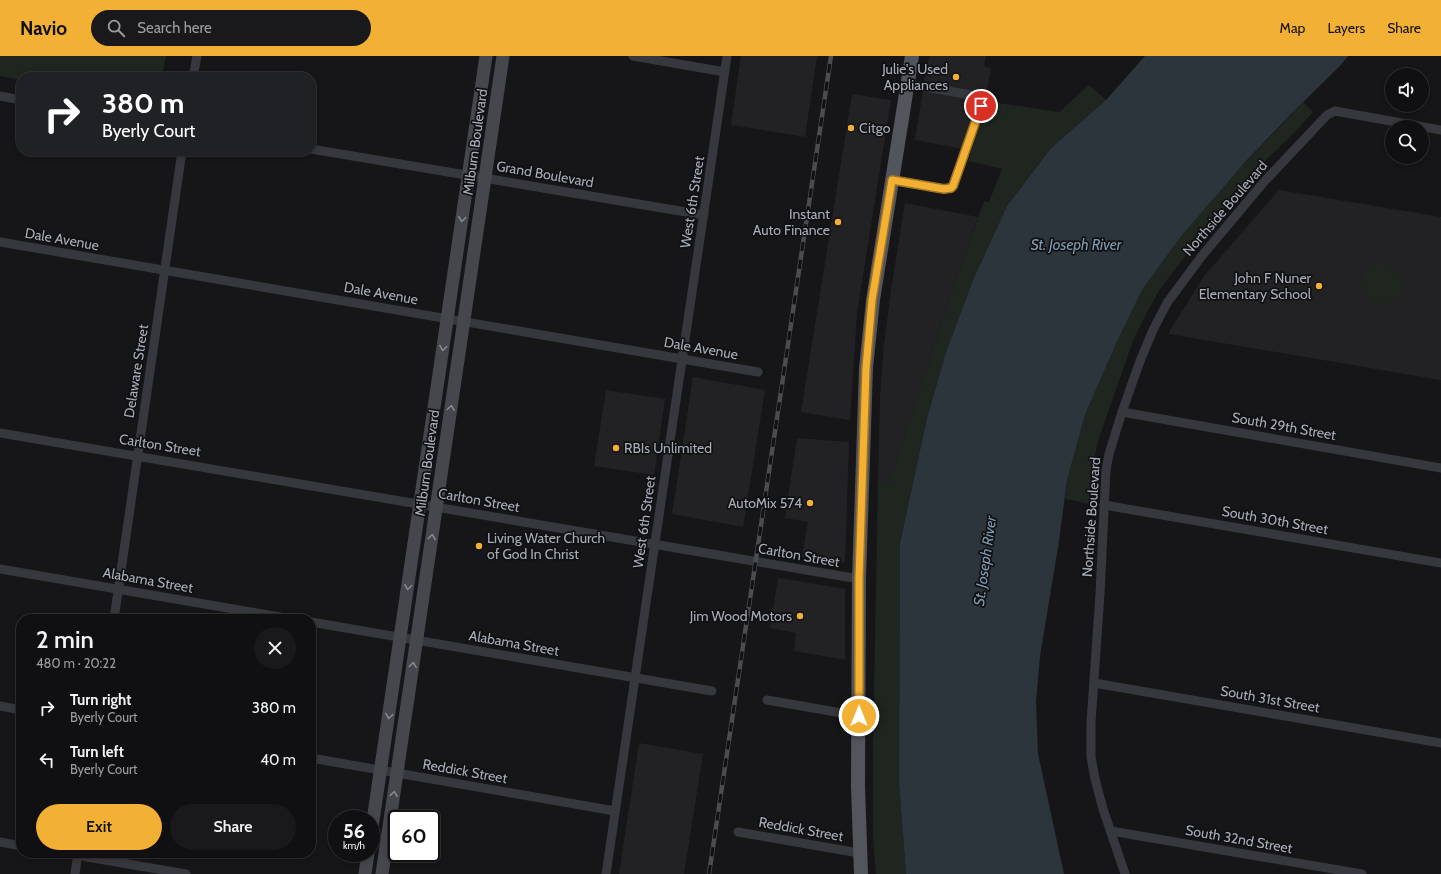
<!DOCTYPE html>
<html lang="en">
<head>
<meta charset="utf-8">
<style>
	:root { --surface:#101012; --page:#19191b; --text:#f1f3f6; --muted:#9c9d9f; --line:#303032; --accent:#f2b134 }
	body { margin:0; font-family:Cabin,sans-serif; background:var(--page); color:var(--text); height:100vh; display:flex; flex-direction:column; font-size:15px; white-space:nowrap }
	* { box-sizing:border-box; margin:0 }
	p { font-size:13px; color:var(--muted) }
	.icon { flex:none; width:22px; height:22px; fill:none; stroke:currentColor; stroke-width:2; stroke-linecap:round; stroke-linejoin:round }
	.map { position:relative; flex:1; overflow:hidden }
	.details { position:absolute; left:16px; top:558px; width:300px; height:244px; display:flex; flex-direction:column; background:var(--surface); border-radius:16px; box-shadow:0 2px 6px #0003,0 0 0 1px var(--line) }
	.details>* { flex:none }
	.top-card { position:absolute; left:16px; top:16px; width:300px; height:84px; border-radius:16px; box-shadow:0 2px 6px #0003,0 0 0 1px var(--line); background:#202124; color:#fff; overflow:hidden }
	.tools { position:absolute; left:1385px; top:12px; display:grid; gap:8px }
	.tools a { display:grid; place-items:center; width:44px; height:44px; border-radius:50%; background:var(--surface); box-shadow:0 2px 6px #0003,0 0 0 1px var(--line); font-size:20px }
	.speed { position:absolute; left:328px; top:754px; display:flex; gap:8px; font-size:20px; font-weight:700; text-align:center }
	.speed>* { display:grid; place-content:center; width:52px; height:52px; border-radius:50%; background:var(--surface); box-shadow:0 2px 6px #0003,0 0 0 1px var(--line); line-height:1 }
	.speed small { font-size:10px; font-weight:400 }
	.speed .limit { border:2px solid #111; border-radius:6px; background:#fff; color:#111 }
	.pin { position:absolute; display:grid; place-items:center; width:34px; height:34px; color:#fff; margin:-17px; border:2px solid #fff; border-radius:50%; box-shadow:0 1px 4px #0007 }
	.me { position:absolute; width:44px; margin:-22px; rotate:0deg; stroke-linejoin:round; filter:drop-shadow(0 0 3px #0008) }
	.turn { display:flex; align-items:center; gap:14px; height:84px; padding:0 20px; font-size:18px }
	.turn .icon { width:52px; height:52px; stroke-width:2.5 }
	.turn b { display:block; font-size:28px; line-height:34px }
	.round { display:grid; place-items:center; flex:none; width:42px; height:42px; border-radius:21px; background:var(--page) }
	.summary { display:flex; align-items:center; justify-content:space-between; height:68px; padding:0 20px }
	h1 { font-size:24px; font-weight:600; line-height:30px }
	.action { display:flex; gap:8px; margin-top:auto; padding:8px 20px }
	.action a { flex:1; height:46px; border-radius:24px; background:var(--accent); color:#111; font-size:16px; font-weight:600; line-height:46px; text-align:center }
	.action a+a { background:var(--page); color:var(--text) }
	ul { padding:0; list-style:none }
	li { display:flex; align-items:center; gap:12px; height:52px; padding:0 20px }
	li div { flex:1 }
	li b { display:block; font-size:15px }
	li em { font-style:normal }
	header { display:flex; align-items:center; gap:24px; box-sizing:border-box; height:56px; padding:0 20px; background:var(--accent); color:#111 }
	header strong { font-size:19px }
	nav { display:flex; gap:22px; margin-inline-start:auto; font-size:14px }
	.search { width:280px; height:36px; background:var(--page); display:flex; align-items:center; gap:10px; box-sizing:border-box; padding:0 14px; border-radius:22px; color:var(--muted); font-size:15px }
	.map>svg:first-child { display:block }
	.built { fill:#222225 }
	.green { fill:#1e261f }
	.water { fill:#2c353c }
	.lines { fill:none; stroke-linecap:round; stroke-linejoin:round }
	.street { stroke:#37383d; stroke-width:9 }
	.secondary { stroke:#45474d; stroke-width:13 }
	.primary { stroke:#53555c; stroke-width:14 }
	.rail-casing { stroke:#4a4c52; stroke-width:4.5 }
	.rail { stroke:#111113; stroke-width:3; stroke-dasharray:9; stroke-linecap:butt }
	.oneway { stroke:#858993 }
	.route-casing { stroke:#9d7322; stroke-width:10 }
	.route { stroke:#f2b134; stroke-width:7 }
	.poi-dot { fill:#f2b134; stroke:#111113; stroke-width:1.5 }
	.labels { text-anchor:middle; stroke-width:3.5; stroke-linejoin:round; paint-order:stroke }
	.poi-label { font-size:14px; fill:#a8adb8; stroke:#111113; text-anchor:end }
	.street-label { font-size:14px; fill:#a8adb8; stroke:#111113 }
	.water-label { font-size:15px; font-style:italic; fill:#7f9bb3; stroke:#111113 }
</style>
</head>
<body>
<header>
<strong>Navio</strong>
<div class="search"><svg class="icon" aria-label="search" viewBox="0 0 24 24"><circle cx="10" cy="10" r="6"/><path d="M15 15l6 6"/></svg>Search here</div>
<nav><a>Map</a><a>Layers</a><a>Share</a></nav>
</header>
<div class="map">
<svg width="1441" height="818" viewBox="0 0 1441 818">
	<rect width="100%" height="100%" fill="#161618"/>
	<!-- built -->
	<g class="built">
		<polygon points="741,0 817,0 805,81 731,69"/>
		<polygon points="929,0 986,0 984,10 991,12 986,38 924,26"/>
		<polygon points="923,34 976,43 979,47 963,93 915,84"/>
		<polygon points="852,38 891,44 857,257 850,364 801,356"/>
		<polygon points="1279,134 1441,161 1441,324 1169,278 1169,276 1205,219"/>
		<polygon points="905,147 978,161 954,230 889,427 878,427 880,340 884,288 891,234"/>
		<polygon points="693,321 765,334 743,471 672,458"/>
		<polygon points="606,334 665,343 654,419 594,410"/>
		<polygon points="797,382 849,386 845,507 802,501 808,466 785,462"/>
		<polygon points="778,522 845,533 845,604 794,595 796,577 770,572"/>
		<polygon points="639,687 703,698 684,818 619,818"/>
	</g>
	<!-- green -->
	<g class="green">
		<polygon points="0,0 166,0 162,21 21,21 21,24 0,20"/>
		<polygon points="1089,29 1106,44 1051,92 1007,150 973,224 946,296 927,362 900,487 899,726 906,818 876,818 873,783 873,688 878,427 889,427 954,230 984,145 989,146 1002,113 968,105 985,53 985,45 1059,56"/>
		<polygon points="1303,46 1313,56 1294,77 1262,108 1207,172 1160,233 1146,258 1133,285 1098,385 1091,416 1091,448 1065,443 1067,424 1085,359 1115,290 1142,234 1182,179 1222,131"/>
		<polygon points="1376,207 1391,209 1403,222 1400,240 1387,249 1371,247 1361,232 1364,215"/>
	</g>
	<!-- water -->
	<polygon class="water" points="1145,0 1348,0 1340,10 1293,56 1246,105 1182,179 1142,234 1115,290 1085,359 1067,424 1059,485 1040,600 1036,645 1038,698 1064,818 906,818 899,726 900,487 927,362 946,296 973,224 1007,150 1051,92 1106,44"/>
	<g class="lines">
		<!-- street -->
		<g class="street">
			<polyline points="633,0 725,16"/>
			<polyline points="193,21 197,0"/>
			<polyline points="0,40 21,44"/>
			<polyline points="311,93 704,159"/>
			<polyline points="892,124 944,133 951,132 953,130 982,47 981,44 977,40 907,28"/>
			<polyline points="0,186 758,316"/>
			<polyline points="1122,356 1441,412"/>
			<polyline points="0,377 859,523"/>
			<polyline points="1104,449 1441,507"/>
			<polyline points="0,513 292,563"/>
			<polyline points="114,563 182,95"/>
			<polyline points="311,566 712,635"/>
			<polyline points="1094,627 1441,687"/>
			<polyline points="767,644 859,660"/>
			<polyline points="0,650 21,654"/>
			<polyline points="311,702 615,755"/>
			<polyline points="1111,775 1362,818"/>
			<polyline points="738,776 859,797"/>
			<polyline points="0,786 21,790"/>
			<polyline points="64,797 186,818"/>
			<polyline points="75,818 78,797"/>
			<polyline points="606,818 727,0"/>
			<polyline points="1125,818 1103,753 1095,723 1091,701 1091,666 1100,538 1106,414 1109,398 1122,356 1140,305 1153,274 1167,247 1201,201 1263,127 1327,59 1335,55 1441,74"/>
		</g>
		<!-- secondary -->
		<g class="secondary">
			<polyline points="371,778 486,0"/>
			<polyline points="365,818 368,797"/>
			<polyline points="382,818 503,0"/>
		</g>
		<!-- primary -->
		<polyline class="primary" points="861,818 858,730 859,523 866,312 873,244 912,0"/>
		<defs>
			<polyline id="rail" points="709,818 831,0"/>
		</defs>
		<!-- rail casing -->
		<use href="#rail" class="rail-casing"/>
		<!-- rail -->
		<use href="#rail" class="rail"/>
	</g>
	<!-- one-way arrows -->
	<defs><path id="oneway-chevron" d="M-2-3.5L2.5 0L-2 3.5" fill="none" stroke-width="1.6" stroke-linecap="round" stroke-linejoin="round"/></defs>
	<g class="oneway">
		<use href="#oneway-chevron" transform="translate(462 163) rotate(98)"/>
		<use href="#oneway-chevron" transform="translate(443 292) rotate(99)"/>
		<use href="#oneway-chevron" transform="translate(451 352) rotate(-82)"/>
		<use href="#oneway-chevron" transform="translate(432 481) rotate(-82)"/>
		<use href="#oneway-chevron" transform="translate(408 531) rotate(98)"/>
		<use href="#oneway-chevron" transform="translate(413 609) rotate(-82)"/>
		<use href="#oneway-chevron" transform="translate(389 660) rotate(99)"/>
		<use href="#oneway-chevron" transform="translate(394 738) rotate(-82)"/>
	</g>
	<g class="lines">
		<defs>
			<polyline id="route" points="859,660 859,523 866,312 872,244 892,124 944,133 951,132 953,130 981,50"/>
		</defs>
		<!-- route casing -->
		<use href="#route" class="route-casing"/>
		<!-- route -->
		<use href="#route" class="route"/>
	</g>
	<!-- markers -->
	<g class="poi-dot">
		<circle cx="956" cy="21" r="4"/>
		<circle cx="851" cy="72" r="4"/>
		<circle cx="838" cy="166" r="4"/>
		<circle cx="1319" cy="230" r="4"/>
		<circle cx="616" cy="392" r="4"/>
		<circle cx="810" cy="447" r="4"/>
		<circle cx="479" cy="490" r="4"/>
		<circle cx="800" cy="560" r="4"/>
	</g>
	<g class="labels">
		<!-- poi labels -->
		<g class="poi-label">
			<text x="948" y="18">Julie's Used<tspan x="948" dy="16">Appliances</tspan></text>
			<text x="859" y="77" text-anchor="start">Citgo</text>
			<text x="830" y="163">Instant<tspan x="830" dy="16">Auto Finance</tspan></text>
			<text x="1311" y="227">John F Nuner<tspan x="1311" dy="16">Elementary School</tspan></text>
			<text x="624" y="397" text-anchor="start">RBIs Unlimited</text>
			<text x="802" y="452">AutoMix 574</text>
			<text x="487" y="487" text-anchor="start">Living Water Church<tspan x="487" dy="16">of God In Christ</tspan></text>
			<text x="792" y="565">Jim Wood Motors</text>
		</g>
		<!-- street labels -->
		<g class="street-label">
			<text transform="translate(475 86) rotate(-82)" y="5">Milburn Boulevard</text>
			<text transform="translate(545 118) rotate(10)" y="5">Grand Boulevard</text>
			<text transform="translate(692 146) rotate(-81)" y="5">West 6th Street</text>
			<text transform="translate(1225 152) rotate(-49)" y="5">Northside Boulevard</text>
			<text transform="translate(62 183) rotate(10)" y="5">Dale Avenue</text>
			<text transform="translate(381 237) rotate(10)" y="5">Dale Avenue</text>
			<text transform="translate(701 292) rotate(10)" y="5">Dale Avenue</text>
			<text transform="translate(136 315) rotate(-81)" y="5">Delaware Street</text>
			<text transform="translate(1284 370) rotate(10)" y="5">South 29th Street</text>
			<text transform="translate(160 389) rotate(9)" y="5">Carlton Street</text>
			<text transform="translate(427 407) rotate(-82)" y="5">Milburn Boulevard</text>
			<text transform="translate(479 444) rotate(10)" y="5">Carlton Street</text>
			<text transform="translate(1091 461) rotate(-86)" y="5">Northside Boulevard</text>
			<text transform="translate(1275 464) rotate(10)" y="5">South 30th Street</text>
			<text transform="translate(644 466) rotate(-82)" y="5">West 6th Street</text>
			<text transform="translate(799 499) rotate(10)" y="5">Carlton Street</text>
			<text transform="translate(148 524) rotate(10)" y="5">Alabama Street</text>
			<text transform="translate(514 587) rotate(10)" y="5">Alabama Street</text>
			<text transform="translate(1270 643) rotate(10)" y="5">South 31st Street</text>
			<text transform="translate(465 715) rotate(10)" y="5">Reddick Street</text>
			<text transform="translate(801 773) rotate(10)" y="5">Reddick Street</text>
			<text transform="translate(1239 783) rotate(10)" y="5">South 32nd Street</text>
		</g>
		<!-- water labels -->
		<g class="water-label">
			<text x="1076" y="194">St. Joseph River</text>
			<text transform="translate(985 505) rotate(-82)" y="5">St. Joseph River</text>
		</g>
	</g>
</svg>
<div class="tools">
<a><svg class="icon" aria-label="sound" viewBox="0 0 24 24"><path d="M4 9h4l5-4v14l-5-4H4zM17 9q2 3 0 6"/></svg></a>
<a><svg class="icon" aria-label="search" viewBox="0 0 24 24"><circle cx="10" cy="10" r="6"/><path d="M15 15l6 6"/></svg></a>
</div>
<div class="speed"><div>56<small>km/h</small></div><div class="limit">60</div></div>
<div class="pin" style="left:981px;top:50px;background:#d93025"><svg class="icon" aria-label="arrive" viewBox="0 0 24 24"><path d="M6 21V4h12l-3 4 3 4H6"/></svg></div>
<svg class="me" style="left:859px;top:660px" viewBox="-20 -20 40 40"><circle r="17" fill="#f2b134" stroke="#fff" stroke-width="3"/><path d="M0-11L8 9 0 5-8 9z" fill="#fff"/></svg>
<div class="top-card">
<div class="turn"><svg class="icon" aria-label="right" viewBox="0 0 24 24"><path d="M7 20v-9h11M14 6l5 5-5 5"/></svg><div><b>380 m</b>Byerly Court</div></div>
</div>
<section class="details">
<div class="summary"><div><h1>2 min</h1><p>480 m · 20:22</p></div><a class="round"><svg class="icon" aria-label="close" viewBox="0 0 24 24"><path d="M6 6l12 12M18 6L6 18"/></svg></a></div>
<ul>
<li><svg class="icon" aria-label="right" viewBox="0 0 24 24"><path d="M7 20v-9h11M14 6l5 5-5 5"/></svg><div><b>Turn right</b><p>Byerly Court</p></div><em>380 m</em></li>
<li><svg class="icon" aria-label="left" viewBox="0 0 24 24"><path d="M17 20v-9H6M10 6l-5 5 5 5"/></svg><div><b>Turn left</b><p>Byerly Court</p></div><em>40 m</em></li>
</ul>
<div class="action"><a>Exit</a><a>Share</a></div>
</section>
</div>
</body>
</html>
